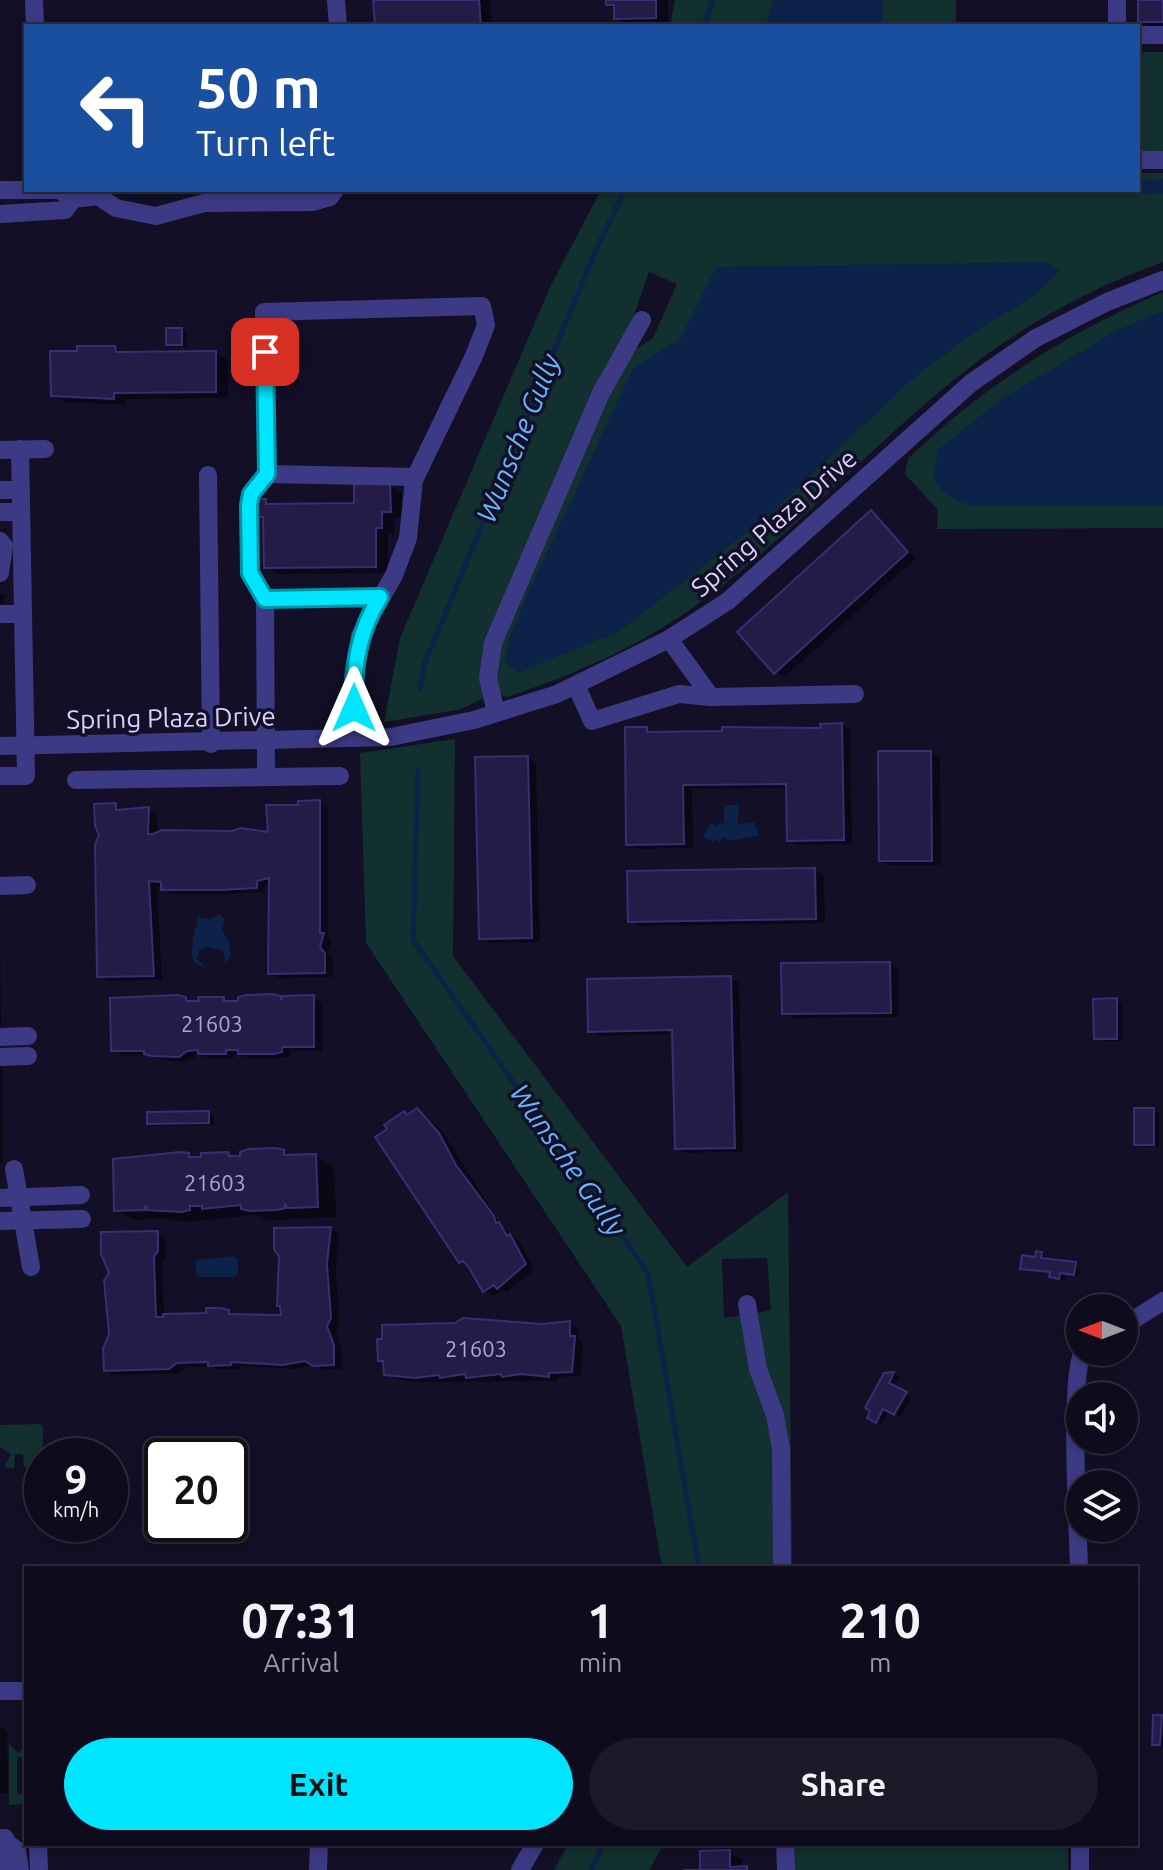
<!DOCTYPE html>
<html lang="en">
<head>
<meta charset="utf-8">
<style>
	:root { --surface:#0e0b1c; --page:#1c1929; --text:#f1f3f6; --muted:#9b9ba3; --line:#2e2b3b; --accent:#00e5ff }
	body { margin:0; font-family:Ubuntu,sans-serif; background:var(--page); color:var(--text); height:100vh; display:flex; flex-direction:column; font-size:30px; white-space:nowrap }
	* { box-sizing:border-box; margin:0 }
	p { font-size:26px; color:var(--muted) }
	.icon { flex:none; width:44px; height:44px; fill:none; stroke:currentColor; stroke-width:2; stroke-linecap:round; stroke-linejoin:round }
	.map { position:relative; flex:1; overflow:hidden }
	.side { position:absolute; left:24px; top:1566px; width:1114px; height:280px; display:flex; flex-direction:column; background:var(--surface); border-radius:0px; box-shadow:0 4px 12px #0003,0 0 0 2px var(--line) }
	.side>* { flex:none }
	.hud { position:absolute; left:24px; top:24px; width:1116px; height:168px; border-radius:0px; box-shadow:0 4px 12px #0003,0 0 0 2px var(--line); background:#1a4fa0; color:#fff; overflow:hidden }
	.needle { width:52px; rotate:270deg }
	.buttons { position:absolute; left:1066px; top:1294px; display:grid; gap:16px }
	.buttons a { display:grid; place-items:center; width:72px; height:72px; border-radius:50%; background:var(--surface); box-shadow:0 4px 12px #0003,0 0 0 2px var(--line); font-size:40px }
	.speed { position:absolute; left:24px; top:1438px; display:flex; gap:16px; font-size:40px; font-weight:700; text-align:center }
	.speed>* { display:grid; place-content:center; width:104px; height:104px; border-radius:50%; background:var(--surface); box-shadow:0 4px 12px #0003,0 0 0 2px var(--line); line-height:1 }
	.speed small { font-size:20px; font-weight:400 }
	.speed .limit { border:4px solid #111; border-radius:12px; background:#fff; color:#111 }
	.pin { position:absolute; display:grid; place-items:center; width:68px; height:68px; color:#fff; margin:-34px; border-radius:16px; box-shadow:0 4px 12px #0006 }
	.me { position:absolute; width:88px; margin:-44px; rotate:0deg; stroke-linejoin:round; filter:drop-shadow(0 0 6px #0008) }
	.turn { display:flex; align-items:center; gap:28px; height:168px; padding:0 40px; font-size:36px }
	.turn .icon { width:104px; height:104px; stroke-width:2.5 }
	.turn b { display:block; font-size:56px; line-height:68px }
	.eta { display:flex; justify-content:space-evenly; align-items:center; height:136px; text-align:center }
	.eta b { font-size:48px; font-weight:700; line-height:56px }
	.action { display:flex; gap:16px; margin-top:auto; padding:16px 40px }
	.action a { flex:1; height:92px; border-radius:48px; background:var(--accent); color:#111; font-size:32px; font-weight:700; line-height:92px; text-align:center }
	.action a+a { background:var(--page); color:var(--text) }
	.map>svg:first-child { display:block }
	.green { fill:#12302f }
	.water { fill:#0c2248 }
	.shadow { fill:#0007 }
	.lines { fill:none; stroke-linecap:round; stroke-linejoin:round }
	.stream { stroke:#0c2248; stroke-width:5 }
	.building { fill:#241b47; stroke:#3b2d73; stroke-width:2 }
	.minor { stroke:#3d3a85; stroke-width:18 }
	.route-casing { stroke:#0095a6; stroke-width:20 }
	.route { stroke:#00e5ff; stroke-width:14 }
	.labels { text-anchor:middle; stroke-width:7; stroke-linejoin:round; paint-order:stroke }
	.number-label { font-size:22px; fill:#aca6d1 }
	.street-label { font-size:26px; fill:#d9d4ff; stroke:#130f26 }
	.water-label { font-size:28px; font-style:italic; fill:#62b6ff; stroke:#130f26 }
</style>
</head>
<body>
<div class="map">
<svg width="1163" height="1870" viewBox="0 0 1163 1870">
	<rect width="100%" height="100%" fill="#130f26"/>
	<!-- green -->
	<g class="green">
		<polygon points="675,0 774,0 766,26 670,26"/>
		<polygon points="883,0 956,0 956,26 882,26"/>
		<polygon points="1144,52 1163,52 1163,153 1143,152 1138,147 1138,55"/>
		<path d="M1138,173H1163V262C1101,284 1040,316 986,355C885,429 803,527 702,601C643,645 576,674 507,697C485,691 495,657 499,640L615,375L633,351L653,338L677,284L649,272L628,332L606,372L490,636L483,671L485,698L458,710L384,722L400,638L551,285L601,190H1138Z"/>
		<path d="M1163,292V528L937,529L938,510L905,474L908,459C983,386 1067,333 1163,292Z"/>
		<polygon points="455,739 453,956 687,1267 788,1192 792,1568 788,1568 775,1406 754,1314 771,1310 767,1258 722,1259 724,1318 745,1315 772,1421 779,1568 662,1568 621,1326 366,943 360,753"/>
		<polygon points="40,1424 43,1426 42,1469 24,1467 23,1454 15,1454 14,1468 4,1467 11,1454 0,1447 0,1425"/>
		<polygon points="9,1743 18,1753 23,1749 26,1753 26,1757 17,1757 17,1794 26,1795 26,1804 9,1805"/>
		<polygon points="568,1844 664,1844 649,1870 554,1870"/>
		<rect x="790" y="1844" width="278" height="26"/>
	</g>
	<!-- water -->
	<g class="water">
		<polygon points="774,0 883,0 882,26 766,26"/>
		<polygon points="1163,179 1163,194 949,194 937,190 1138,190 1138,180"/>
		<polygon points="1044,262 1060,270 1036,295 973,333 910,381 774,511 620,631 518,673 505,662 509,639 530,589 633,368 680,339 716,267"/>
		<path d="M1163,311V506H973C955,501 942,494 933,478L938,450L1000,400L1117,330Z"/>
		<polygon points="724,805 739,805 738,824 754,822 759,835 730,841 722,837 720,842 714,839 713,842 703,837 710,823 717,827 719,822 724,824"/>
		<path d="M219,914L225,919L222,930L229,942L231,956L220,967L225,960L224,952L210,947L199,950L197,959L208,969L194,962C188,950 196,930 198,917L211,919Z"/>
		<polygon points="233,1256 238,1259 238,1274 234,1277 201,1277 196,1274 196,1260"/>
	</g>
	<!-- shadow -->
	<g class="shadow">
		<polygon points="375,0 490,0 492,26 377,26"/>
		<polygon points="608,0 668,0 668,24 628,25 616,18 616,9 608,4"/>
		<polygon points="1140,0 1163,0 1163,26 1149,26 1140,21"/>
		<polygon points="182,330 187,334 187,347 168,344"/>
		<polygon points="115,348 126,354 216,353 228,360 228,398 126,399 126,405 65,402 53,395 52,353"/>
		<polygon points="390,486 402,493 402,518 394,518 394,534 388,534 388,573 278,574 266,567 265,519 260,516 265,501 274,506 356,505"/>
		<polygon points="871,513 916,558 785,677 776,672"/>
		<polygon points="0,593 6,596 2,605 0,604"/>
		<polygon points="842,725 850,730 852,844 797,845 789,840 788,788 692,789 693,848 637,849 628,844 646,729 655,734 724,733 823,730"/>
		<polygon points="931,753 940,758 941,865 889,865 881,860"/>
		<polygon points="527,758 536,763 540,942 490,943 481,938"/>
		<polygon points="319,802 328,808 328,938 332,940 328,953 333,960 333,977 279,978 270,973 271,884 265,885 265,892 230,894 172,894 157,885 162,980 108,981 100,976 115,805 125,811 148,810 157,815 157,835 270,834 300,808"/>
		<polygon points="815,870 824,875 825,923 639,926 630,921"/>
		<polygon points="0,916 1,1028 0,1028"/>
		<polygon points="890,964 899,969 899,1017 793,1018 784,1013"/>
		<polygon points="730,978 739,983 743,1152 686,1153 677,1148 674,1034 599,1036 590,1031"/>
		<polygon points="313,997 322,1003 322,1051 291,1051 291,1056 284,1058 249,1058 234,1054 234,1058 209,1058 197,1055 189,1061 173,1062 149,1055 122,1055 113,1050 185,999 193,1003 224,999 231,1003"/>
		<polygon points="1116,1000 1122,1004 1122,1041 1101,1041 1096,1038"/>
		<polygon points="0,1067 2,1069 3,1163 0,1163"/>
		<polygon points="418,1110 442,1131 502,1226 519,1241 534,1270 507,1292 503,1290 494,1296 485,1291 471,1267 461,1261 409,1116"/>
		<polygon points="1153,1110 1159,1114 1159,1147 1142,1147 1136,1144"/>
		<polygon points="208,1113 214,1116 214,1125 154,1126 149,1123"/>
		<polygon points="283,1152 292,1157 316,1156 334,1167 336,1217 270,1220 255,1215 186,1222 164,1218 135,1220 116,1210 147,1156 180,1154 195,1159 228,1154 235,1158"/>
		<polygon points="331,1229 339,1234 336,1270 339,1323 336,1332 342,1352 342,1369 324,1370 316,1365 294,1369 240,1366 240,1369 219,1370 212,1367 186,1367 179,1373 114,1375 106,1370 111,1324 107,1322 106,1280 111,1267 157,1233 166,1238 166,1257 162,1263 164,1316 228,1312 235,1316 283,1317"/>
		<polygon points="1042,1254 1047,1261 1080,1268 1079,1276 1065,1275 1065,1280 1057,1279 1052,1274 1023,1268"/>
		<polygon points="570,1324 579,1329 579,1340 583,1343 581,1376 558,1377 558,1381 417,1382 395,1379 386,1374 386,1364 380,1360 542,1326"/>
		<polygon points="894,1374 899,1377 893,1387 911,1397 900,1417 889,1410 882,1424 869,1417 885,1375"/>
		<polygon points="1161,1717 1163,1718 1163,1747 1154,1744"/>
		<polygon points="0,1727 7,1732 8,1793 0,1794"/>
		<polygon points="729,1852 742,1860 742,1868 749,1870 702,1870"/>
	</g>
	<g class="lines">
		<!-- stream -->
		<g class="stream">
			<polyline points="704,26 713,0"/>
			<polyline points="420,689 424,665 598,245 625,190"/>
			<polyline points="418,771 413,940 648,1273 699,1568"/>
			<polyline points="591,1870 604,1844"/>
		</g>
	</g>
	<!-- building -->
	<g class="building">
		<polygon points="373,0 479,0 481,26 375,26"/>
		<polygon points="606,0 656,0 656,18 614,19 614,5 606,5"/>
		<rect x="1138" y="0" width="25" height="22"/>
		<rect x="166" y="328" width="16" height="17"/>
		<polygon points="77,346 115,346 116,352 216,351 216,392 114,393 114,399 51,396 50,351 77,351"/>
		<polygon points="354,484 390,484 391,512 382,512 382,528 376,528 376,567 264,568 263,517 258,517 258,499 266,499 266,504 354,503"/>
		<polygon points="871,510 908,552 774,674 737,632"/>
		<polygon points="842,723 844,840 787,841 786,784 683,785 684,844 626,845 625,727 647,727 647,732 722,731 722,727 821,728 820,724"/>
		<polygon points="878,751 931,751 932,861 879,861"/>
		<polygon points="528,756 532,938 479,939 475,757"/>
		<polygon points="320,800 320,933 324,933 320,947 325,953 325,973 268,974 269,878 257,881 257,888 220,890 161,890 161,882 149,881 154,976 97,977 95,845 99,835 95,826 94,804 116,803 116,810 149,807 148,834 153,834 162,830 232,831 241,828 268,832 266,805 298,805 298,801"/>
		<polygon points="815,868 816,919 628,922 627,871"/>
		<polygon points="890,962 891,1013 782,1014 781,963"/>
		<polygon points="731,976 735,1148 675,1149 672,1030 588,1032 587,979"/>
		<polygon points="272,994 281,996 281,1000 283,996 314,995 314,1047 282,1047 282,1052 274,1054 238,1054 238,1050 226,1050 226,1054 198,1054 198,1050 187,1051 179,1057 152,1056 144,1054 144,1051 111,1051 110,998 177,995 186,997 186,1001 199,1001 198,997 224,997 224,1001 238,1001 238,997 247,995"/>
		<polygon points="1117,998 1117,1039 1094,1039 1093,999"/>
		<polygon points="417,1108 439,1133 456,1165 494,1216 496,1223 499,1222 507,1236 510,1234 526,1264 497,1289 494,1285 483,1292 468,1266 463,1261 459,1263 375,1137 387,1129 384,1125 404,1111 407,1115"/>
		<rect x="1134" y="1108" width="20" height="37"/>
		<polygon points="209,1111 209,1123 147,1124 147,1112"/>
		<polygon points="276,1148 284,1150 284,1155 316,1154 318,1207 287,1208 285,1203 285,1208 277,1210 250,1211 241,1209 241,1205 202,1209 202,1206 190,1206 190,1210 182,1212 146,1210 146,1205 144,1210 114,1211 113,1159 180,1152 189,1153 189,1157 201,1157 201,1153 228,1152 229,1156 240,1156 240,1152 248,1149"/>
		<polygon points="331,1227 327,1264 331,1318 327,1326 334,1345 334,1365 313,1366 305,1361 283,1365 231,1362 231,1365 208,1366 208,1362 177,1363 169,1369 104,1371 103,1349 109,1334 104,1280 109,1273 101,1254 101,1232 158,1231 158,1251 154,1257 156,1317 163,1317 163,1314 206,1313 206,1308 221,1308 229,1310 229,1314 272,1315 281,1315 280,1306 277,1306 279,1256 274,1250 274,1228"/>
		<polygon points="1036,1251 1042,1252 1041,1258 1076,1262 1074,1275 1060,1273 1059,1279 1049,1277 1050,1272 1020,1269 1022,1255 1035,1257"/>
		<polygon points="463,1318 542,1324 570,1321 570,1336 575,1336 572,1372 549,1373 549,1377 521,1374 502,1377 501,1374 466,1378 465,1374 440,1378 439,1375 415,1378 384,1375 383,1361 378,1361 377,1339 382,1339 382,1325 455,1323"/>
		<polygon points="894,1372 889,1383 907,1392 894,1415 883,1409 876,1423 867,1418 870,1411 865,1408 884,1373"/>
		<polygon points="1153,1715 1162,1715 1160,1745 1152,1745"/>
		<polygon points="730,1850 730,1867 747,1866 747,1870 683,1870 700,1870 700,1851"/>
	</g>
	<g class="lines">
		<!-- minor -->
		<g class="minor">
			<polyline points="34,0 35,26"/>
			<polyline points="336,0 338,26"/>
			<polyline points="1117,0 1117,26"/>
			<polyline points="1138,35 1163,35"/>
			<polyline points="1138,160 1163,160"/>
			<polyline points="0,190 59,190 73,199 65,210 0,214"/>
			<polyline points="73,199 98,196 116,208 156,216 204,203 312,202 330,197 335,190"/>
			<polyline points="0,450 45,449"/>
			<polyline points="267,474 415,477"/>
			<polyline points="208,475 211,744"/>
			<polyline points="0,490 21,490"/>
			<polyline points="0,512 21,512"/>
			<polyline points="0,541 4,546 0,573"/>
			<polyline points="265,599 380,597"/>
			<polyline points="0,614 23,614"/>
			<polyline points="669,639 711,697"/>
			<polyline points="576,685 592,721 679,694 711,697 855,694"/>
			<polyline points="496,713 488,678 493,643 601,393 642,320"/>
			<polyline points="0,746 391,737 474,720 557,694 669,639 728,601 971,383 1036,338 1107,302 1163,280"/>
			<polyline points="0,776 26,776 20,449"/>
			<polyline points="266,777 265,599 250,573 249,505 251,494 267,474 264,312 482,306 486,325 474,356 414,480 408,538 394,575 360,636 353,676 356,738"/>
			<polyline points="76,780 340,776"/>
			<polyline points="0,886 27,885"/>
			<polyline points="0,1037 28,1036"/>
			<polyline points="0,1057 28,1056"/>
			<polyline points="14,1169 31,1267"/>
			<polyline points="0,1198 81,1195"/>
			<polyline points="0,1221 82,1219"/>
			<polyline points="747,1304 758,1369 775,1415 781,1449 782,1568"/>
			<polyline points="1124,1326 1163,1301"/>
			<path d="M1079,1568C1078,1531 1069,1376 1083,1352"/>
			<polyline points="0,1691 26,1691"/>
			<polyline points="0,1838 17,1850 20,1870"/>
			<polyline points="5,1838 5,1870"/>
			<polyline points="38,1844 39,1870"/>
			<polyline points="785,1844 786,1870"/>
			<polyline points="1080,1844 1080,1870"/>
			<polyline points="318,1870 319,1844"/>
			<polyline points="520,1870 535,1844"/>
		</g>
	</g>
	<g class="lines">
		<defs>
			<path id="route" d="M265,352L267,474L251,494L249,505L250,573L265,599L380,597C358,632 353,667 354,708"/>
		</defs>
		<!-- route casing -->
		<use href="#route" class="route-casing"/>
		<!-- route -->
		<use href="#route" class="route"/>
	</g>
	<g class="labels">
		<!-- number labels -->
		<g class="number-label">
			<text x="212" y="1032">21603</text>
			<text x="215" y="1191">21603</text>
			<text x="476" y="1357">21603</text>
		</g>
		<!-- street labels -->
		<g class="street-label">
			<text transform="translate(774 523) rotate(-41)" y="9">Spring Plaza Drive</text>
			<text transform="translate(171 718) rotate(-1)" y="9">Spring Plaza Drive</text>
		</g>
		<!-- water labels -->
		<g class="water-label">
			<text transform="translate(518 438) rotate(-68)" y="10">Wunsche Gully</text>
			<text transform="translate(568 1160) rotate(55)" y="10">Wunsche Gully</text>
		</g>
	</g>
</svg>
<div class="buttons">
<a><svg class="needle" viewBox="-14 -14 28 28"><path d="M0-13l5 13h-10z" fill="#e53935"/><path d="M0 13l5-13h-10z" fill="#9b9ba3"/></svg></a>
<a><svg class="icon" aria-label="sound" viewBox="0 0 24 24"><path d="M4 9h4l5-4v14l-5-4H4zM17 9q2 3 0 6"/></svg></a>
<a><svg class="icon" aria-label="layers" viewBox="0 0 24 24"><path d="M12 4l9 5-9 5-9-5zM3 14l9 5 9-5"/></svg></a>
</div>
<div class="speed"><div>9<small>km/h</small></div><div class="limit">20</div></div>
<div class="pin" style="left:265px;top:352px;background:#d93025"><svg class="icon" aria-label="arrive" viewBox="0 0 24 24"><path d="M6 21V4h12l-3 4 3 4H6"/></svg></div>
<svg class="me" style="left:354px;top:708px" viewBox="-20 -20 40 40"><path d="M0-17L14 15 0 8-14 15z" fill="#00e5ff" stroke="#fff" stroke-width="4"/></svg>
<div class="hud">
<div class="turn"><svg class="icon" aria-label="left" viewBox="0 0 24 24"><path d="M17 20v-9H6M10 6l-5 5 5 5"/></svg><div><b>50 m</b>Turn left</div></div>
</div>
<section class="side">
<div class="eta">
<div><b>07:31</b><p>Arrival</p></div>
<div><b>1</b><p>min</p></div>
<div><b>210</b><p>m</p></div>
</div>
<div class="action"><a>Exit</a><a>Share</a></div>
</section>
</div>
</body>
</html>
